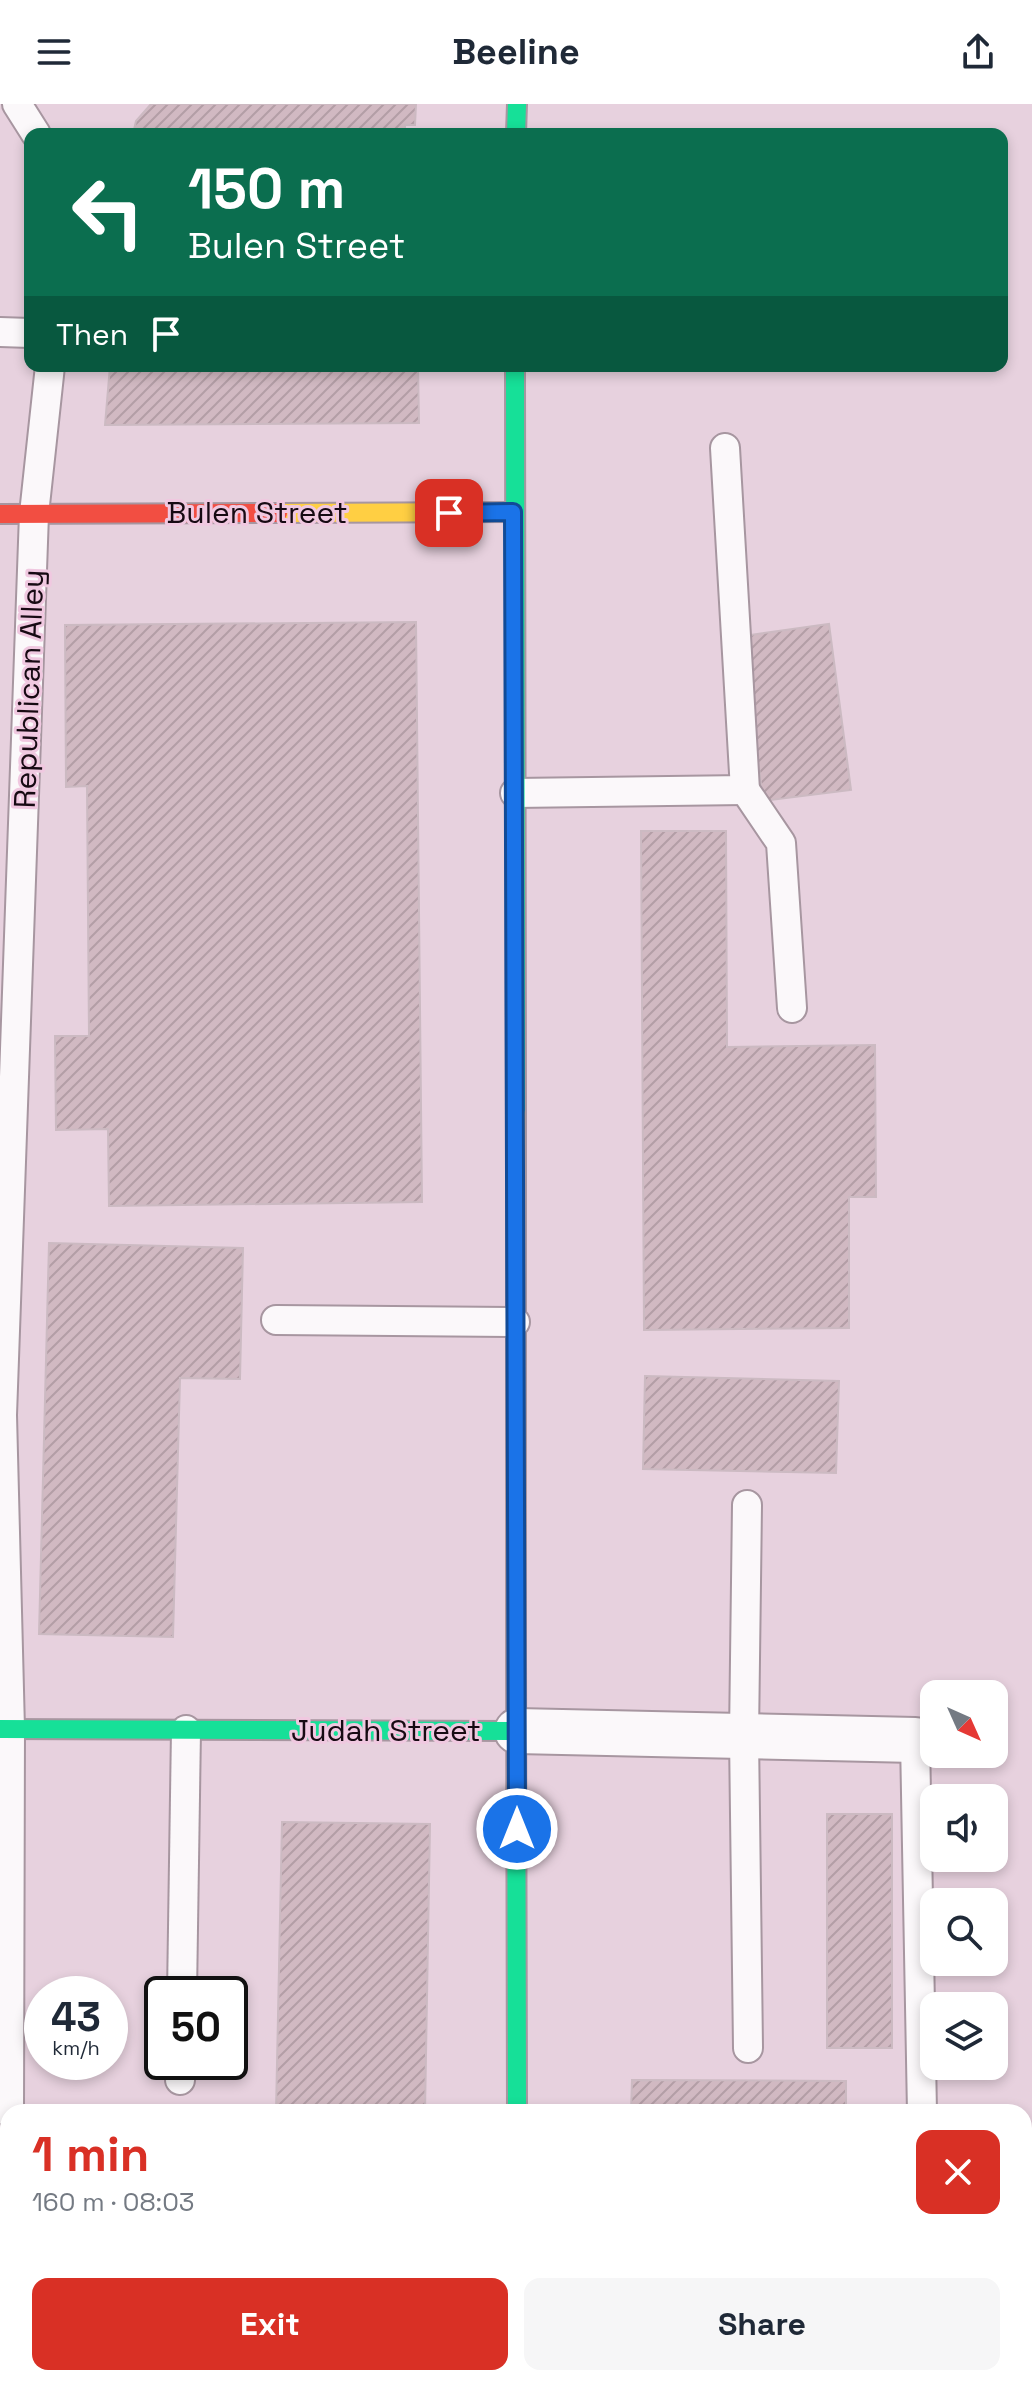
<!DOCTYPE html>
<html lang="en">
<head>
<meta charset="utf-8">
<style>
	:root { --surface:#fff; --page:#f6f6f7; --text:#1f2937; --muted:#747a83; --accent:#d93025 }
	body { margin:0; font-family:"Space Grotesk",sans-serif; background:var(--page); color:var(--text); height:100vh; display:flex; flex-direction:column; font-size:30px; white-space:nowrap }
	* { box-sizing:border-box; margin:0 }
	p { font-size:26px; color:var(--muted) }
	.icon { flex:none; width:44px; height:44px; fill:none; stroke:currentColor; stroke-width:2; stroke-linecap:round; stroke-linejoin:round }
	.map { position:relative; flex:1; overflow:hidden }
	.drawer { position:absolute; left:0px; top:2000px; width:1032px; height:282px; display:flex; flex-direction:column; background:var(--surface); border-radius:24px 24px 0 0; box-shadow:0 4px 12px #0003 }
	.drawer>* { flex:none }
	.guide { position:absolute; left:24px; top:24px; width:984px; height:244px; border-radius:16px; box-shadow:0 4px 12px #0003; background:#0b6e4f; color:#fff; overflow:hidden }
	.needle { width:52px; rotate:135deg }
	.buttons { position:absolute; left:920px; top:1576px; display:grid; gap:16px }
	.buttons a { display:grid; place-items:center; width:88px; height:88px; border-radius:16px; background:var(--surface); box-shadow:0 4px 12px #0003; font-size:40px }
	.speed { position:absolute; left:24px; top:1872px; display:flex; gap:16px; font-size:40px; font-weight:700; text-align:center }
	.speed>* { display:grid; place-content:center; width:104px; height:104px; border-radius:50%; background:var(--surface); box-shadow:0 4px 12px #0003; line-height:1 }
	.speed small { font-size:20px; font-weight:400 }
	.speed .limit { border:4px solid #111; border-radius:12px; background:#fff; color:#111 }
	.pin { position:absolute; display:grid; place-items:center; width:68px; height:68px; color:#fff; margin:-34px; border-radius:16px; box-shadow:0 4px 12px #0006 }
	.me { position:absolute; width:88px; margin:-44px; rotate:0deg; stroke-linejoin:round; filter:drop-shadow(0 0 6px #0008) }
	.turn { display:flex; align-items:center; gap:28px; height:168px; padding:0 32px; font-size:36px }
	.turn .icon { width:104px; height:104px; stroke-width:2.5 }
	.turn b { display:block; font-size:56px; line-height:68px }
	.then { display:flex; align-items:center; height:76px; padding:0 32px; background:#0003; gap:16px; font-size:30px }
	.round { display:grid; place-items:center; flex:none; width:84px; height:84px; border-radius:16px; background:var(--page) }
	.summary { display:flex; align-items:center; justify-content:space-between; height:136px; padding:0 32px }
	h1 { font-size:48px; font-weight:800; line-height:60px; color:var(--accent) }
	.primary-button { display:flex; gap:16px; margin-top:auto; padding:16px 32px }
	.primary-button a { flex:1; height:92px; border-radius:16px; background:var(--accent); color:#fff; font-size:32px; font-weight:800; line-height:92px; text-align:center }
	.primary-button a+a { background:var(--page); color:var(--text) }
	header { display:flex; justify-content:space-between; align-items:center; height:104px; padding:0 32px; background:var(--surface); font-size:36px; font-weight:800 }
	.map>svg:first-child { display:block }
	.building { fill:url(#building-hatch); stroke:#ccbac2; stroke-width:2 }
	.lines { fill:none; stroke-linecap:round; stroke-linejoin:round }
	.lane-casing { stroke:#a796a0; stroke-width:32 }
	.street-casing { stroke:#a796a0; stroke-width:48 }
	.fast-casing { stroke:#a796a0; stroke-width:22 }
	.slow-casing { stroke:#a796a0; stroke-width:22 }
	.jam-casing { stroke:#a796a0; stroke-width:22 }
	.lane { stroke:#fbf8fa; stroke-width:28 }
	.street { stroke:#fbf8fa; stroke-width:44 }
	.fast { stroke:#16e098; stroke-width:18 }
	.slow { stroke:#ffcf43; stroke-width:18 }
	.jam { stroke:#f24e42; stroke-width:18 }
	.route-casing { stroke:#114b97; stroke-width:20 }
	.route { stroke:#1a73e8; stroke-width:14 }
	.labels { text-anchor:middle; stroke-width:6; stroke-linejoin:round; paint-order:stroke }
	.street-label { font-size:30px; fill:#170a13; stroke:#f0c8e0 }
</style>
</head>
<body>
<header><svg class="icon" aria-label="menu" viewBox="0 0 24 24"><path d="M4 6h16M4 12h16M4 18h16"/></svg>Beeline<svg class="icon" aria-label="share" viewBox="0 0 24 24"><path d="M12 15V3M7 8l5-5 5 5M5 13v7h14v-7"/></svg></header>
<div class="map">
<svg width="1032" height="2281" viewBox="0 0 1032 2281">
	<defs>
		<pattern id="building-hatch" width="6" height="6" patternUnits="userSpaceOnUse" patternTransform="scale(2)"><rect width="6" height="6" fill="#d1b9c2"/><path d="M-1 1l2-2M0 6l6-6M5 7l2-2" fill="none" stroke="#b39ea6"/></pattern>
	</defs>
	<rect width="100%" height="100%" fill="#e7d1de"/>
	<!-- building -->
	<g class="building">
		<polygon points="151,0 416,0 415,21 405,21 405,30 133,30 136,17"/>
		<polygon points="110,262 418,262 419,319 105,321"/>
		<polygon points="416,518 422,1098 109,1102 108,1025 56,1026 55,932 89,932 87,682 66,683 65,521"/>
		<polygon points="829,520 851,686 763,697 743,532"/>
		<polygon points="641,727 726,727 727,943 875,941 876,1093 849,1093 849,1224 644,1226"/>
		<polygon points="49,1139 243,1144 240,1275 180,1274 173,1533 39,1530"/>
		<polygon points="645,1272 839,1277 836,1369 643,1365"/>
		<rect x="827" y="1710" width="65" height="234"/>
		<polygon points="282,1718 430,1720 425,2008 276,2008"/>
		<polygon points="632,1976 846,1977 846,2008 631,2008"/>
	</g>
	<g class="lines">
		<defs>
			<g id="lane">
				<polyline points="17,0 36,30"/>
				<polyline points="0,228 30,229"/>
				<polyline points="745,686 781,739 792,904"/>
				<polyline points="515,689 745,686 725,344"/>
				<polyline points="276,1216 515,1218"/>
				<polyline points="747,1401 744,1632 748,1944"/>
				<polyline points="915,1636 922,2008"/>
				<polyline points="182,1890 186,1626"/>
				<polyline points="180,1976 181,1958"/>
				<polyline points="9,2008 10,1625 2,1311 34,410 50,262"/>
				<polyline points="927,2274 927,2281"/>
				<polyline points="8,2281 8,2271"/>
			</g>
			<polyline id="street" points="517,1627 915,1636"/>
			<g id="fast">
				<polyline points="516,30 517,0"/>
				<polyline points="515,262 516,1010"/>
				<polyline points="516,1560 517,2008"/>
				<polyline points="0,1625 517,1627"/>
			</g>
			<g id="slow">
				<polyline points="278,409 513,408"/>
				<polyline points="516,1010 516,1560"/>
				<polyline points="518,2274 518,2281"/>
			</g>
			<polyline id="jam" points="0,410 278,409"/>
		</defs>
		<!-- lane casing -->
		<use href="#lane" class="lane-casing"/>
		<!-- street casing -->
		<use href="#street" class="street-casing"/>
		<!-- fast casing -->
		<use href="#fast" class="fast-casing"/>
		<!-- slow casing -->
		<use href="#slow" class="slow-casing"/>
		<!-- jam casing -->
		<use href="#jam" class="jam-casing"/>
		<!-- lane -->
		<use href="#lane" class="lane"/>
		<!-- street -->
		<use href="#street" class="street"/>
		<!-- fast -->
		<use href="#fast" class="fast"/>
		<!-- slow -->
		<use href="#slow" class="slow"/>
		<!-- jam -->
		<use href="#jam" class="jam"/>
	</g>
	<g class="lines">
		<defs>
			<polyline id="route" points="449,409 513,408 517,1725"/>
		</defs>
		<!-- route casing -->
		<use href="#route" class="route-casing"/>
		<!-- route -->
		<use href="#route" class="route"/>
	</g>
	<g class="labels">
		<!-- street labels -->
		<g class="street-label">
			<text x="257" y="419">Bulen Street</text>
			<text transform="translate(29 585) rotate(-88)" y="10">Republican Alley</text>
			<text x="386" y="1637">Judah Street</text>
		</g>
	</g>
</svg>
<div class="buttons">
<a><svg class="needle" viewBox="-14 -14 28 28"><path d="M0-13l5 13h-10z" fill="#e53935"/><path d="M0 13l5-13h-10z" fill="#747a83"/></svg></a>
<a><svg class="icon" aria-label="sound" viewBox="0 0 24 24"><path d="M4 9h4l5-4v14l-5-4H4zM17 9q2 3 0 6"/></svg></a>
<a><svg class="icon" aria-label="search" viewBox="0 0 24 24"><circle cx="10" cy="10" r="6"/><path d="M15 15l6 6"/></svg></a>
<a><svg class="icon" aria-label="layers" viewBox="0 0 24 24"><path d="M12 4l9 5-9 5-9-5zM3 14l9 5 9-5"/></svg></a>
</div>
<div class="speed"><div>43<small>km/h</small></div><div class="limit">50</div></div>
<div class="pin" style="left:449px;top:409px;background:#d93025"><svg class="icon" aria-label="arrive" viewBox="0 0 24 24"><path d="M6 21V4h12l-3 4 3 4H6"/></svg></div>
<svg class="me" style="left:517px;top:1725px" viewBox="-20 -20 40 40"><circle r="17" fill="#1a73e8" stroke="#fff" stroke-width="3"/><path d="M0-11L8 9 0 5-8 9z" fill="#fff"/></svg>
<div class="guide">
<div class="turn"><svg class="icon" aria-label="left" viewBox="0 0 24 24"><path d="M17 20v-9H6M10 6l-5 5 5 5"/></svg><div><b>150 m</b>Bulen Street</div></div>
<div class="then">Then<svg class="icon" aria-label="arrive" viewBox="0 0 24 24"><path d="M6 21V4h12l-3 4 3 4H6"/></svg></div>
</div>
<section class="drawer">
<div class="summary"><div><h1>1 min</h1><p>160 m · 08:03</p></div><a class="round" style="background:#d93025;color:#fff"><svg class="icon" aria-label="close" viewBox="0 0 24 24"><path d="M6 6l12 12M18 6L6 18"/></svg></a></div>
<div class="primary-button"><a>Exit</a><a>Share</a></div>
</section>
</div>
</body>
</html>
